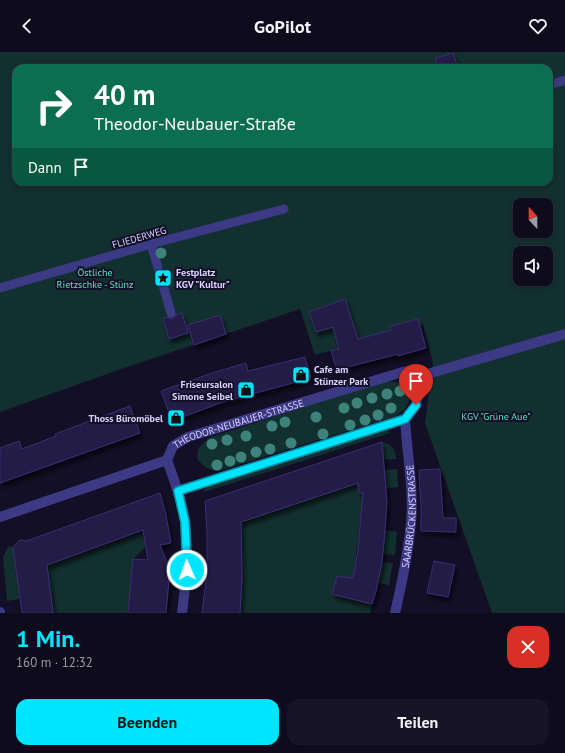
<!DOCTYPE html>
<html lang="de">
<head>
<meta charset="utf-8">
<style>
	:root { --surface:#0e0b1c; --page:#171425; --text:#f1f3f6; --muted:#9b9ba3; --line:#2e2b3b; --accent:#00e5ff }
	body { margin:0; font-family:"PT Sans",sans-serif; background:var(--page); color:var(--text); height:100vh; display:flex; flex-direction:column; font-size:15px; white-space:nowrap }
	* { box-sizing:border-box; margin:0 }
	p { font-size:13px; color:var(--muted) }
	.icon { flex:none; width:22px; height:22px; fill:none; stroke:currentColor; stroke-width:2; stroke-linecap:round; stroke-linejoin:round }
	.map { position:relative; height:561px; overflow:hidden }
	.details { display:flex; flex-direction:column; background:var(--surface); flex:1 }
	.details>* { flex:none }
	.banner { position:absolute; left:12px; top:12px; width:541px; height:122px; border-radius:12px; box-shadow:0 2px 6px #0003,0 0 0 1px var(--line); background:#0b6e4f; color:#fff; overflow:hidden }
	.needle { width:26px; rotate:339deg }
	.fabs { position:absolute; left:513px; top:146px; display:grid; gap:8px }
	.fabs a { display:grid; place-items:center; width:40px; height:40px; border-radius:8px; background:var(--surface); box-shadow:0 2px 6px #0003,0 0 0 1px var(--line); font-size:20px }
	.pin { position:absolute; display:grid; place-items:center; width:34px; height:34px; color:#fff; margin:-41px -17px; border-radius:50% 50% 50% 0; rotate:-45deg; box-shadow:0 0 4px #0007 }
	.pin .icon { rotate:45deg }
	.me { position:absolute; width:44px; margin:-22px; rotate:358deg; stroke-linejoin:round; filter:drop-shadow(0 0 3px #0008) }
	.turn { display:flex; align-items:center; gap:14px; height:84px; padding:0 16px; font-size:18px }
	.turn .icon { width:52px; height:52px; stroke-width:2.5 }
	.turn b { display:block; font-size:28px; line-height:34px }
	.then { display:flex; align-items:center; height:38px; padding:0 16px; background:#0003; gap:8px; font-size:15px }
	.round { display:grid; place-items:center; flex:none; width:42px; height:42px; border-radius:12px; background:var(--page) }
	.headline { display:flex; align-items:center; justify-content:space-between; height:68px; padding:0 16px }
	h1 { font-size:24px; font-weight:600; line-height:30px; color:var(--accent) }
	.button { display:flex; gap:8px; margin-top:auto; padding:8px 16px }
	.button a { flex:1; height:46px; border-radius:12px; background:var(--accent); color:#111; font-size:16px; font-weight:600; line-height:46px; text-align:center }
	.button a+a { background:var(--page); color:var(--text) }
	header { display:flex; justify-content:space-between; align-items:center; height:52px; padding:0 16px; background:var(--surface); font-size:18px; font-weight:600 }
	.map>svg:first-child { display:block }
	.green { fill:#12302f; fill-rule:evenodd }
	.building { fill:#241b47; stroke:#3b2d73; filter:url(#shadow) }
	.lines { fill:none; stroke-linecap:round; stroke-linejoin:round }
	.service { stroke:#3d3a85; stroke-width:9 }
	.minor { stroke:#3d3a85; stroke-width:10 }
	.tree { fill:#3d827b }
	.route-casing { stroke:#0095a6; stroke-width:10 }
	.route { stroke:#00e5ff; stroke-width:7 }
	.labels { text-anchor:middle; stroke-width:4; stroke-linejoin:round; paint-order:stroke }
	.street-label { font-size:10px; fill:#d9d4ff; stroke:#130f26 }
	.park-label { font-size:10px; fill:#5fe0c0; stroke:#130f26 }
	.poi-label { font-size:10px; font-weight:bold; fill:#d9d4ff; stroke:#130f26; text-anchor:start }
</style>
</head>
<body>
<header><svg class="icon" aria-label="back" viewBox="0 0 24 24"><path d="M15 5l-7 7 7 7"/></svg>GoPilot<svg class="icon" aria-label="heart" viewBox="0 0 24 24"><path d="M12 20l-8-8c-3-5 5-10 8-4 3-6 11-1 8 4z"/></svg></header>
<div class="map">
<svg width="565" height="561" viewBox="0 0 565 561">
	<defs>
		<filter id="shadow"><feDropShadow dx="2.5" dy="4.5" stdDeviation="2" flood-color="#0009"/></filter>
	</defs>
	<rect width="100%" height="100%" fill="#130f26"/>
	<!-- green -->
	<g class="green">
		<path d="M0,0H565V561H492L425,371L433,310L423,273L315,303L300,257L124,316L0,360ZM16,16H549V130H16ZM520,153H546V179H520ZM520,201H546V227H520Z"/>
		<path d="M389,329C403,330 406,334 410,347L405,357L396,364L222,418C209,419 206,417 197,407L198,397L208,386L374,332Z"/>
		<polygon points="382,378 388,378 390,381 204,440 204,437 207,434"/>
		<path d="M382,390C393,393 395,397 396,407L383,408Z"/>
		<polygon points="397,417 398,435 386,436 384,418"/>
		<polygon points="358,431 359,441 386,440 362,458 353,526 337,524 332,541 372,552 370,561 240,561 242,524 240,471"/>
		<polygon points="385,478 397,480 395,503 383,502"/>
		<polygon points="143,480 146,495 133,507 128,561 53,561 47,513"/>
		<polygon points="13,494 20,547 7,549 3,505 8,495"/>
		<polygon points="382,510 393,511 389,533 378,531"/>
	</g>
	<!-- building -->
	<g class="building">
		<polygon points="453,1 458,16 439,16 435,6"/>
		<polygon points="345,247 358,287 391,278 390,274 418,267 426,296 398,304 398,302 344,316 343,314 336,316 331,299 339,297 333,275 316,280 309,260"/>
		<polygon points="182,261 188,281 169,287 163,266 167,265 173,267 177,262"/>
		<polygon points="220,263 226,282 194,293 188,273"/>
		<polygon points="305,305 311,326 223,350 172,369 161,339 212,321 246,311 248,319"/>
		<polygon points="130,354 140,381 0,431 0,396 19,389 22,397 56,384 55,382"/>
		<polygon points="382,390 387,450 385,478 382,510 376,539 372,552 332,542 337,524 353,526 358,498 363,441 359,441 358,431 241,470 242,524 240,561 202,561 207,521 207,482 205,449"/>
		<polygon points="440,417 443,466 456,466 456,480 421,479 421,457 419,418"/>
		<polygon points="160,441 166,463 171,491 160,493 170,517 166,561 128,561 133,507 148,508 143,478 47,513 53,561 22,561 13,496 17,491 20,488 26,489 32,487"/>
		<polygon points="434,509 455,513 448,545 427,541"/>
	</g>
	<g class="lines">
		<!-- service -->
		<g class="service">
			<polyline points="549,33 565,28"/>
			<polyline points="151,192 171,261"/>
			<polyline points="0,236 151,192 284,157"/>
		</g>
		<!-- minor -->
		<g class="minor">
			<path d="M167,408C174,428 182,448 185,470C189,500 186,531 182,561"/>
			<polyline points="178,439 405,367 416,353 419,336 417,325"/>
			<path id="s1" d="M0,465L167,408L173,394L188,385L406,319L417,325L565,282"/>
			<polyline points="0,560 0,561"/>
			<path id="s2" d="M395,561C402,531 408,501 411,471C414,438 407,401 405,367"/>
		</g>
	</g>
	<!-- trees -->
	<g class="tree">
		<circle cx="161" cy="201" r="5.5"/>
		<circle cx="400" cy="339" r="5.5"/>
		<circle cx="387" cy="342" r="5.5"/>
		<circle cx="372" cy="346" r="5.5"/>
		<circle cx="357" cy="351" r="5.5"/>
		<circle cx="344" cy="356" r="5.5"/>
		<circle cx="391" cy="356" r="5.5"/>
		<circle cx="378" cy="363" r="5.5"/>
		<circle cx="316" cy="365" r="5.5"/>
		<circle cx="365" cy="368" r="5.5"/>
		<circle cx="285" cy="370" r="5.5"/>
		<circle cx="350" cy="373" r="5.5"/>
		<circle cx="272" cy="374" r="5.5"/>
		<circle cx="323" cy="382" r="5.5"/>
		<circle cx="246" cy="384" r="5.5"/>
		<circle cx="227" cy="388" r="5.5"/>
		<circle cx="291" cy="391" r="5.5"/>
		<circle cx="212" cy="392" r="5.5"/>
		<circle cx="270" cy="397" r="5.5"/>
		<circle cx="256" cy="400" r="5.5"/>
		<circle cx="241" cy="405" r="5.5"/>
		<circle cx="230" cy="409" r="5.5"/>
		<circle cx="217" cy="413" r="5.5"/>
	</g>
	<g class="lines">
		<defs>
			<polyline id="route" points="187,518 185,470 178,439 405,367 416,353"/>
		</defs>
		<!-- route casing -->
		<use href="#route" class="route-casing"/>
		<!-- route -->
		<use href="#route" class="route"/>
	</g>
	<!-- icons -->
	<defs>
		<symbol id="sight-square" viewBox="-11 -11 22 22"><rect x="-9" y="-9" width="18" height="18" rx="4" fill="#00e5ff" stroke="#130f26"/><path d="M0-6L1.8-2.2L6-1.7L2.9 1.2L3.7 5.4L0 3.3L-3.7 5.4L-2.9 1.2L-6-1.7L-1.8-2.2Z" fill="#111"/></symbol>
		<symbol id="shop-square" viewBox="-11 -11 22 22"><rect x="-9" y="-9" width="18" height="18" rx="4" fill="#00e5ff" stroke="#130f26"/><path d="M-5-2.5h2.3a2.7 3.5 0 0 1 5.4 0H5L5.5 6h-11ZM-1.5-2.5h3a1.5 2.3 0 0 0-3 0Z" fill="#111"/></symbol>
	</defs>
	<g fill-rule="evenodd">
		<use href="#sight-square" x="153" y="216" width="20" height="20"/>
		<use href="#shop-square" x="291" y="313" width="20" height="20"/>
		<use href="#shop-square" x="236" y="328" width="20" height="20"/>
		<use href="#shop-square" x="166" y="356" width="20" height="20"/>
	</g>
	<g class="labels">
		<!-- street labels -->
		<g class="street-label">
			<text transform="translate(139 185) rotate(-16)" y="4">FLIEDERWEG</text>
			<text dy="4" stroke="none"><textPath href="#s1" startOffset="261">THEODOR-NEUBAUER-STRASSE</textPath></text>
			<text dy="4" stroke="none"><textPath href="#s2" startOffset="98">SAARBRÜCKENSTRASSE</textPath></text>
		</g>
		<!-- park labels -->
		<g class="park-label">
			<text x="95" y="224">Östliche<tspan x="95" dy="12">Rietzschke - Stünz</tspan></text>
			<text x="496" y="368">KGV "Grüne Aue"</text>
		</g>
		<!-- poi labels -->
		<g class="poi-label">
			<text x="176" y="224">Festplatz<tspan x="176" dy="12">KGV "Kultur"</tspan></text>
			<text x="314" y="321">Cafe am<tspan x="314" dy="12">Stünzer Park</tspan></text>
			<text x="233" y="336" text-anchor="end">Friseursalon<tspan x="233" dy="12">Simone Seibel</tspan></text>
			<text x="163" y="370" text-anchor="end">Thoss Büromöbel</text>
		</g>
	</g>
</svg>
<div class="fabs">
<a><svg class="needle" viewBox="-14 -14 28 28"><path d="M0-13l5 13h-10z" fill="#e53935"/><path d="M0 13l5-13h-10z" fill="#9b9ba3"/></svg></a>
<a><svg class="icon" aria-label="sound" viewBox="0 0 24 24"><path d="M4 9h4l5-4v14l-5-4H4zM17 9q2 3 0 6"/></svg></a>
</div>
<div class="pin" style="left:416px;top:353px;background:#d93025"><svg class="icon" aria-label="arrive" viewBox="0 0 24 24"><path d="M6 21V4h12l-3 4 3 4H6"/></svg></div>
<svg class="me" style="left:187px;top:518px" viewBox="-20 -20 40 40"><circle r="17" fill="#00e5ff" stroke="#fff" stroke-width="3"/><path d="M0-11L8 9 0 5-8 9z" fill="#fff"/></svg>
<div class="banner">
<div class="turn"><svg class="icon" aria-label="right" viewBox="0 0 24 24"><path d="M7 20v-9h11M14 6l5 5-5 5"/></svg><div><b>40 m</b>Theodor-Neubauer-Straße</div></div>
<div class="then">Dann<svg class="icon" aria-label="arrive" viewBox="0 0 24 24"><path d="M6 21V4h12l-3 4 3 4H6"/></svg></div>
</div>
</div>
<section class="details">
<div class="headline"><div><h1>1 Min.</h1><p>160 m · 12:32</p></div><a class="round" style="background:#d93025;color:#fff"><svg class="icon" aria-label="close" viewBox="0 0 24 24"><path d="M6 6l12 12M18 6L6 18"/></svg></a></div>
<div class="button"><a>Beenden</a><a>Teilen</a></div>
</section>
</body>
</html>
